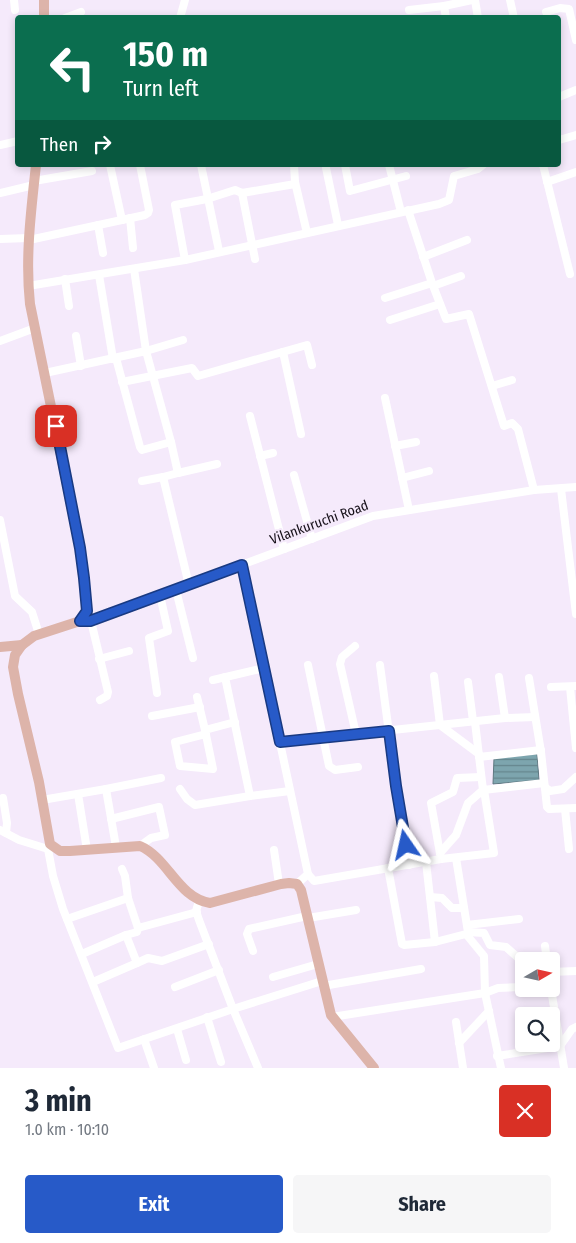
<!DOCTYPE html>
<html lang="en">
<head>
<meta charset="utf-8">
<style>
	:root { --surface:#fff; --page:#f6f6f7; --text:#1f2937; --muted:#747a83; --accent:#275ac8 }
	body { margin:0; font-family:"Fira Sans Condensed",sans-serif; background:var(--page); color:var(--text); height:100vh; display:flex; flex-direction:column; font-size:19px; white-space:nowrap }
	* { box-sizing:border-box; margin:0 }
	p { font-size:16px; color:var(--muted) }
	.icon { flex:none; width:28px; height:28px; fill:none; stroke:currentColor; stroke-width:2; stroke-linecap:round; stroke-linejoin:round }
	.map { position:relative; height:1068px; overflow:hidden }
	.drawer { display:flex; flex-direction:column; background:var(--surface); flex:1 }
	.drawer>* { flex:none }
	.top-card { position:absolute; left:15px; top:15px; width:546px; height:152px; border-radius:5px; box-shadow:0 2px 8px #0003; background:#0b6e4f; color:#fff; overflow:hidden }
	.needle { width:32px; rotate:81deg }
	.tools { position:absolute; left:515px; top:952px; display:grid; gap:10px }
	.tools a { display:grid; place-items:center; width:45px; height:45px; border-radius:5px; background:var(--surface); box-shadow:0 2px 8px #0003; font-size:25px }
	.pin { position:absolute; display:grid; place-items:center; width:42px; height:42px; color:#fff; margin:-21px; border-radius:10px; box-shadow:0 2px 8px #0006 }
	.me { position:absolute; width:55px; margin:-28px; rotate:349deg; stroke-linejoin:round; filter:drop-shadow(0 0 4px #0008) }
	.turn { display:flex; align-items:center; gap:18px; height:105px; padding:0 25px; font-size:22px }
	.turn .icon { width:65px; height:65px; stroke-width:2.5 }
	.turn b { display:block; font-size:35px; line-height:42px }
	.then { display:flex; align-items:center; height:48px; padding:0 25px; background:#0003; gap:10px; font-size:19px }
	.round { display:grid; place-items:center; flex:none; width:52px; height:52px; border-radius:5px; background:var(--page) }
	.headline { display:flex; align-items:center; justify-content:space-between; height:85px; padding:0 25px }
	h1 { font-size:30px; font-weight:700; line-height:38px }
	.action { display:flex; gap:10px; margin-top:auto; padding:10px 25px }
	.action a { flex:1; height:58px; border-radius:5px; background:var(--accent); color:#fff; font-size:20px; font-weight:700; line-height:58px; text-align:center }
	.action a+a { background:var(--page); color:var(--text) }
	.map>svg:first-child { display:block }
	.water { fill:url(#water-rules); stroke:#5e7881 }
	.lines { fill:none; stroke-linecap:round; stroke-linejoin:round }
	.minor { stroke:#fff; stroke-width:8 }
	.major { stroke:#ddb4aa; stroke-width:10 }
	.route-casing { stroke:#193a82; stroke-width:12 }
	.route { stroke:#275ac8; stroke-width:9 }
	.labels { text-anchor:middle; stroke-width:4; stroke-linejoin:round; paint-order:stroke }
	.street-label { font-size:14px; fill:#150f18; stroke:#f5eafb }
</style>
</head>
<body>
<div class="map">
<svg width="576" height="1068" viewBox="0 0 576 1068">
	<defs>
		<pattern id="water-rules" width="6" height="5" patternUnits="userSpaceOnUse" patternTransform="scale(1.25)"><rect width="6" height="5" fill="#7da5ae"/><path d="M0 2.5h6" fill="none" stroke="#65858d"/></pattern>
	</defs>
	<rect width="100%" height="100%" fill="#f5eafb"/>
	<!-- water -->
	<polygon class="water" points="537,754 539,780 493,784 494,758"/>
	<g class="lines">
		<!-- minor -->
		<g class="minor">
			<polyline points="14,0 15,10"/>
			<polyline points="475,0 478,18"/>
			<polyline points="510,0 514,18"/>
			<polyline points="444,6 446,18"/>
			<polyline points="409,10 444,6 472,0"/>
			<polyline points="546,12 560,8 569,9 576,40"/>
			<polyline points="65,18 81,12"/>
			<polyline points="180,18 185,0"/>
			<polyline points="559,97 576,90"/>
			<polyline points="559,140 576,135"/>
			<polyline points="0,145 18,141"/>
			<polyline points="110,165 122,220"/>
			<polyline points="201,165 219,251"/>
			<polyline points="294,165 295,182 307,233"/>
			<polyline points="345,165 350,191 406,176"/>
			<polyline points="389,165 401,212"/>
			<polyline points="543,165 570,274"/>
			<polyline points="326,168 338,225"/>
			<polyline points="34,181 92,171"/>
			<polyline points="547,182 576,172"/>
			<polyline points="0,193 34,185"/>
			<polyline points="242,193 255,259"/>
			<polyline points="408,210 432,283 446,319 469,314 504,426 512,423 518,429 534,490"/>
			<polyline points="130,218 133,248"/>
			<polyline points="98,225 103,253"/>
			<polyline points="0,239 29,238"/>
			<polyline points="29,240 145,215 148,213 149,210 140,165"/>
			<polyline points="423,257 467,240"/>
			<polyline points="185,260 175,205 207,199 235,190 242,193 295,184"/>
			<polyline points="134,269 146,351 183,340"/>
			<polyline points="99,275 113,359"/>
			<polyline points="65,279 69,306"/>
			<polyline points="28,286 185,260 439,204 449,200 454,176 478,169 483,165"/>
			<polyline points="433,286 461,276"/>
			<polyline points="385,298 432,283"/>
			<polyline points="390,320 440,304"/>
			<polyline points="76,336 81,366"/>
			<polyline points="0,341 35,328"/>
			<polyline points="283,352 301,434"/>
			<polyline points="45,373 146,351 171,442 142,450 140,447 116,358"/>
			<polyline points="122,382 192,368 198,376 307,345 312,365"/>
			<polyline points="492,386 512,380"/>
			<polyline points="385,398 409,510"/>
			<polyline points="250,416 284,549"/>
			<polyline points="171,442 178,473 163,477 189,585"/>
			<polyline points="395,446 416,442"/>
			<polyline points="260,456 273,453"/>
			<polyline points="178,473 217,464"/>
			<polyline points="294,475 312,539"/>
			<polyline points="402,478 429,471"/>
			<polyline points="142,481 163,477"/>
			<polyline points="561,489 576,614"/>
			<polyline points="0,520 15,596 32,612 39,634"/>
			<polyline points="242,565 308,874 297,884"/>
			<polyline points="176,590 193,658"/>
			<polyline points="80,621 91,621 373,516 534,490 576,487"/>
			<polyline points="91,621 108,692 107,696 100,700"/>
			<polyline points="355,646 342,657 340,664 356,734"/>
			<polyline points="99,659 129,651"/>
			<polyline points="308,665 329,766 335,770 358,767"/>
			<polyline points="380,665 396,786 409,865"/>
			<polyline points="434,676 440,725 479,754"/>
			<polyline points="225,677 250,796 290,791"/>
			<polyline points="499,677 505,718"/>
			<polyline points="529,678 541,752 547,807 549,809 576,808"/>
			<polyline points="213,680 264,668"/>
			<polyline points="468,682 473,721"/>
			<polyline points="551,687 576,686"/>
			<polyline points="570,687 576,748"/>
			<polyline points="157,693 149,638 168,631 160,595"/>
			<polyline points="197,697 205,730"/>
			<polyline points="152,716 200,707"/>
			<polyline points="475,722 483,790 544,783"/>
			<polyline points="206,734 175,742 180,766 213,769 205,730 235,722"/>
			<polyline points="280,742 505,718 535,717"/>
			<polyline points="479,757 541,750"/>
			<polyline points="545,787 550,791 563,789 576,777"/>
			<polyline points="106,789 116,847"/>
			<polyline points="180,789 187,799 195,805 250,796"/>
			<polyline points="78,794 87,850"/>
			<polyline points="3,798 7,823 6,833"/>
			<polyline points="42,800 106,789 161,778"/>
			<polyline points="565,809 569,849"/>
			<polyline points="111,819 159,807 165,835 151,838 140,846"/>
			<polyline points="0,830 19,840 48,849 51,848"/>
			<polyline points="48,849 53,876 63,909 118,1048 233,1009 322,981"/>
			<polyline points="274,850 279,884"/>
			<polyline points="440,853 456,835 468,803 483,790"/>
			<polyline points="441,859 431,803 453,792 457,778 481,777"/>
			<polyline points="426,862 435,942"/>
			<polyline points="388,868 402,944 404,945 435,942 466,934 468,932 456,858"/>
			<polyline points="122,869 125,876 128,898 138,928 137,932 126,935 137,963 148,958 162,961 209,944"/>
			<polyline points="308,874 314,881 441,859 494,853 484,790"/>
			<polyline points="430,897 442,898 452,908 464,908"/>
			<polyline points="199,901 196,911 199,920 233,1009 258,1068"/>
			<polyline points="308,918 356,910"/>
			<polyline points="67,919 128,898"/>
			<polyline points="467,925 519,919"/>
			<polyline points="138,928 197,912"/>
			<polyline points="468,932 484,933 490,945 506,947 524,963"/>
			<polyline points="466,934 484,956 485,993 501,1068"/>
			<polyline points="545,946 547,961"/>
			<polyline points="253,951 247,934 249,929 307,916"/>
			<polyline points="82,954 126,935"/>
			<polyline points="551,972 576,971"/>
			<polyline points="273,977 318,964"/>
			<polyline points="93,982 137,963"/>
			<polyline points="323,986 421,969"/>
			<polyline points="175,987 219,970"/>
			<polyline points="551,989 564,1068"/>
			<polyline points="207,1017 221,1062"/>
			<polyline points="332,1017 485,993 498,988 524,987"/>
			<polyline points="456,1022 463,1068"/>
			<polyline points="177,1029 186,1060"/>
			<polyline points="144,1039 154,1068"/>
			<polyline points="459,1043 489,1011"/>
			<polyline points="497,1056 560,1046 572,1029 576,1027"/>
		</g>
		<!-- major -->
		<g class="major">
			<polyline points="44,18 44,0"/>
			<path d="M36,165C31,211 25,258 30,304L80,548L87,611L80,621L34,636L22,645L15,655L13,667L18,694L39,782L50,844L60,851H70L140,846C168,858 178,898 210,903L281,884L289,883L297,884L301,890L331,1015L374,1068"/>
			<polyline points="0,647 22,645"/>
		</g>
	</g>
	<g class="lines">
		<defs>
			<polyline id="route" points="56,426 80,548 84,578 87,611 80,621 90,621 242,565 280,742 389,731 396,786 406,845"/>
		</defs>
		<!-- route casing -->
		<use href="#route" class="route-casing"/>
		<!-- route -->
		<use href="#route" class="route"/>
	</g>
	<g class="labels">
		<!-- street labels -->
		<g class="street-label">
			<text transform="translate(319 522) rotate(-20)" y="5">Vilankuruchi Road</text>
		</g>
	</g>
</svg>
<div class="tools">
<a><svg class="needle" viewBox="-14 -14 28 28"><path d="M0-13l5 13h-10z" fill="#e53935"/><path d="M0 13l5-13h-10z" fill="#747a83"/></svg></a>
<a><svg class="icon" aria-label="search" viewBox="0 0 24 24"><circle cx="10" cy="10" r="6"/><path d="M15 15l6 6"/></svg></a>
</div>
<div class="pin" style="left:56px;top:426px;background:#d93025"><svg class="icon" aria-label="arrive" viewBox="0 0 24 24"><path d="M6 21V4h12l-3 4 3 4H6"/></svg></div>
<svg class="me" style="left:406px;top:845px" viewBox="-20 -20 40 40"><path d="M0-17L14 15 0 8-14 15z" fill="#275ac8" stroke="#fff" stroke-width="4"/></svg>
<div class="top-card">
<div class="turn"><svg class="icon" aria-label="left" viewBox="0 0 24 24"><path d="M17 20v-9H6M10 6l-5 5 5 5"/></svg><div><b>150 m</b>Turn left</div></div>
<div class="then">Then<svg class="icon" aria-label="right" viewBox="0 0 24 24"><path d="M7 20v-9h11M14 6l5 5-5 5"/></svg></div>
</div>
</div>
<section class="drawer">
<div class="headline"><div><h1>3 min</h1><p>1.0 km · 10:10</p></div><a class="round" style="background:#d93025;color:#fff"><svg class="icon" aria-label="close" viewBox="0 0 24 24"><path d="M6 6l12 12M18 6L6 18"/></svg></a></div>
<div class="action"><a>Exit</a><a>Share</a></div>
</section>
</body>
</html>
